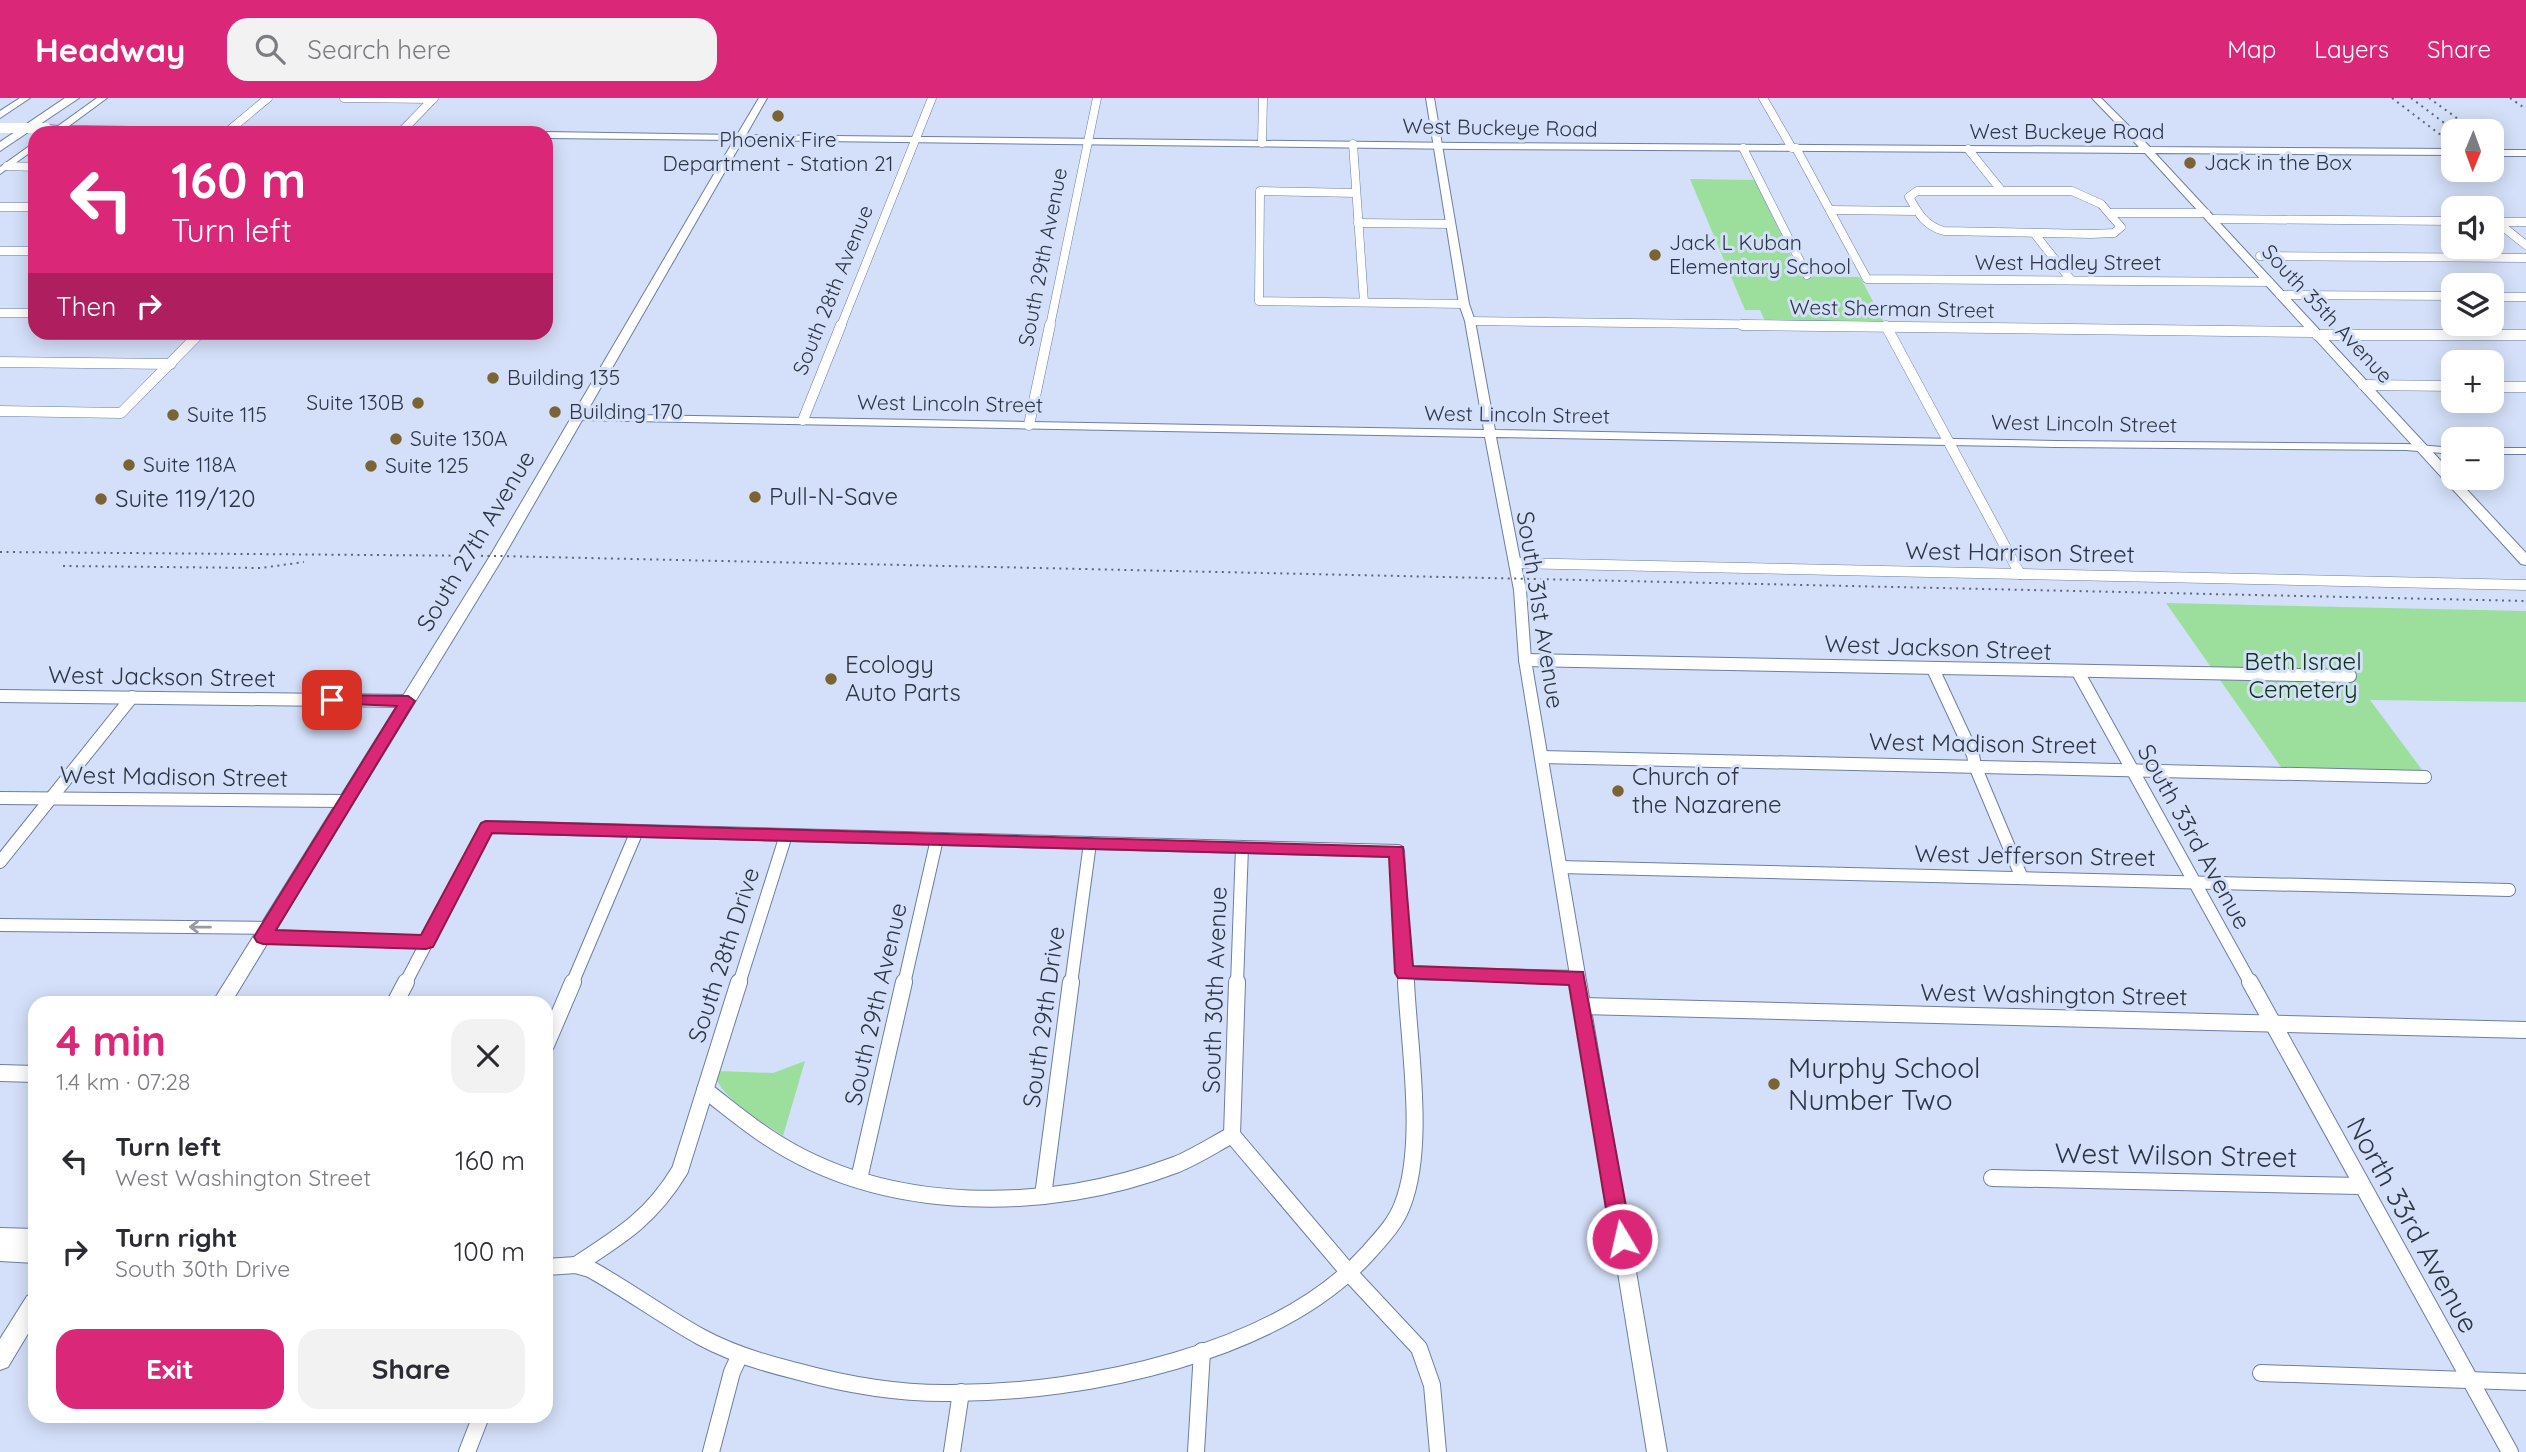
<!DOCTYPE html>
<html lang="en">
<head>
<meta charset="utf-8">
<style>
	:root { --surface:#fff; --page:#f2f2f3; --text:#2b2b33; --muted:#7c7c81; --accent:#db2777 }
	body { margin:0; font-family:Quicksand,sans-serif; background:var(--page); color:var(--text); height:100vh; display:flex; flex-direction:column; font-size:26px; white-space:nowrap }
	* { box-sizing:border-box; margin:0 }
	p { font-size:23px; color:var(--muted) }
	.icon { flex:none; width:38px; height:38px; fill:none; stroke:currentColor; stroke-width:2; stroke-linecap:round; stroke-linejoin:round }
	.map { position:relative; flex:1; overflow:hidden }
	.side { position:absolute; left:28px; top:898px; width:525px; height:427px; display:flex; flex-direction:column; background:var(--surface); border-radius:21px; box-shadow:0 4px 18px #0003 }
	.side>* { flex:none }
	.top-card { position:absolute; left:28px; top:28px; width:525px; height:214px; border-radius:21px; box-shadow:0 4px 18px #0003; background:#db2777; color:#fff; overflow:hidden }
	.needle { width:46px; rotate:181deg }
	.buttons { position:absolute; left:2441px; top:21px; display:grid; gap:14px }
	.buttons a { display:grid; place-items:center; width:63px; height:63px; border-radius:14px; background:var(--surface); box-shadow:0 4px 18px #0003; font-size:35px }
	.pin { position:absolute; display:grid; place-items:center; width:60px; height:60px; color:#fff; margin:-30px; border-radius:14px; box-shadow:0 4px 10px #0006 }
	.me { position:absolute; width:77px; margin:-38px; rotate:351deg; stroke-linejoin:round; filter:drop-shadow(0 0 5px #0008) }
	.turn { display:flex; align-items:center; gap:24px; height:147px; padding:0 28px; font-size:32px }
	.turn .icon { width:91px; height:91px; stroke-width:2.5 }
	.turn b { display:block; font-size:49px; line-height:60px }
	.then { display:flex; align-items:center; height:66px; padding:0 28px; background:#0003; gap:14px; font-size:26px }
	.round { display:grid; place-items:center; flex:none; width:74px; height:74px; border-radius:21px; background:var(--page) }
	.summary { display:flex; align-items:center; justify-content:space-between; height:119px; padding:0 28px }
	h1 { font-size:42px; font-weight:800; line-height:52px; color:var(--accent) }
	.cta { display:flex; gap:14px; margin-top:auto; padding:14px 28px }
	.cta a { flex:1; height:80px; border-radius:21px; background:var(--accent); color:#fff; font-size:28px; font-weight:800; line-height:80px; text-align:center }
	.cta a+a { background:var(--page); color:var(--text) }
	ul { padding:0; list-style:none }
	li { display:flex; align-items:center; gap:21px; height:91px; padding:0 28px }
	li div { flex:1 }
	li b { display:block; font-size:26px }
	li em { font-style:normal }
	header { display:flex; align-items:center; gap:42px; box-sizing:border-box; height:98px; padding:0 35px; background:var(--accent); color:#fff }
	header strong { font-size:33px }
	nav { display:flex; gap:38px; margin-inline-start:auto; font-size:24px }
	.search { width:490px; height:63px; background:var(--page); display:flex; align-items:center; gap:18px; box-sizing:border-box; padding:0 24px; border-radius:21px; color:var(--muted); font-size:26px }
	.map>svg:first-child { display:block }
	.green { fill:#9cdf9c }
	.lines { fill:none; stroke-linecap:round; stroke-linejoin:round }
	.stream { stroke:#80a8fe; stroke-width:2 }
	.minor-far3-casing { stroke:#6c7ea2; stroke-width:9 }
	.minor-far2-casing { stroke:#6c7ea2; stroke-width:11 }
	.minor-far1-casing { stroke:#6c7ea2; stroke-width:14 }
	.minor-casing { stroke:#6c7ea2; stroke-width:18 }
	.tertiary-casing { stroke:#6c7ea2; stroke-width:2 }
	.secondary-casing { stroke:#6c7ea2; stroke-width:2 }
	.motorway-casing { stroke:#6c7ea2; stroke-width:2 }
	.minor-far3 { stroke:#fff; stroke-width:8 }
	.minor-far2 { stroke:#fff; stroke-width:10 }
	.minor-far1 { stroke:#fff; stroke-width:12 }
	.minor { stroke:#fff; stroke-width:16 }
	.tertiary { fill:#fff; fill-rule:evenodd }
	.secondary { fill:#fff; fill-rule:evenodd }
	.motorway { fill:#fff; fill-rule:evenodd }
	.rail { stroke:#5d6678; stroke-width:2; stroke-dasharray:2 4.5; stroke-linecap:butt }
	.secondary-bridge-casing { stroke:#6c7ea2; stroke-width:10; stroke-linecap:butt }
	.secondary-bridge { stroke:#fff; stroke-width:10 }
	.oneway { stroke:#969aa2 }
	.route { fill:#db2777; stroke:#8e194d; stroke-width:2 }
	.poi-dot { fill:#7a6433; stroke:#d4e0f9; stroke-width:2.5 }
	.labels { text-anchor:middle; stroke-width:6; stroke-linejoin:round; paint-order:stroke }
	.far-street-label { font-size:21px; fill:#2e3545; stroke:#d4e0f9 }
	.far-poi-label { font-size:21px; fill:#2e3545; stroke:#d4e0f9; text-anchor:start }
	.poi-label { font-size:24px; fill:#2e3545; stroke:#d4e0f9; text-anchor:start }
	.street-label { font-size:24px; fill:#2e3545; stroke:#d4e0f9 }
	.park-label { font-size:24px; fill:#0c3510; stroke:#d4e0f9 }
	.near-poi-label { font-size:28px; fill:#2e3545; stroke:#d4e0f9; text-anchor:start }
	.near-street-label { font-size:28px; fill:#2e3545; stroke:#d4e0f9 }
</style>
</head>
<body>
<header>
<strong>Headway</strong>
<div class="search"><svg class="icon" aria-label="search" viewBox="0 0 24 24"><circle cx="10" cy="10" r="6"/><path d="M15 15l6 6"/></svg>Search here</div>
<nav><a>Map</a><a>Layers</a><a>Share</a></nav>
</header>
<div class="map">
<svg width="2526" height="1354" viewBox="0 0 2526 1354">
	<rect width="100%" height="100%" fill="#d4e0f9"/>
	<!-- green -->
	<g class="green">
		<polygon points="1690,81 1755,82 1801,178 1860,179 1885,226 1766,225 1760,212 1745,212"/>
		<polygon points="2166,505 2526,513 2526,604 2370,602 2423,673 2281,669"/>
		<path d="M805,963L783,1038C764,1025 724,1002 716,980L718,973L773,975Z"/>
	</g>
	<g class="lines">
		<!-- stream -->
		<polyline class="stream" points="1852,209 1854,214"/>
		<defs>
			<g id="minor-far3">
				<polyline points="344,0 433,1"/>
				<polyline points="1763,0 1792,50"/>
				<polyline points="226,35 268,0"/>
				<polyline points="400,35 434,0"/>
				<polyline points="1262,45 1263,0"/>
				<polyline points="1353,46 1364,204"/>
				<polyline points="1743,50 1807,177"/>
				<polyline points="1796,50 1867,181 2269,184"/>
				<polyline points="1968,51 2001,92"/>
				<polyline points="7,68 35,69"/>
				<path d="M1917,93H2072L2101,106L2121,129L2114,135L2091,136L1944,133C1925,128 1918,115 1909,99Z"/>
				<polyline points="1356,95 1260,93 1259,203 1464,206"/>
				<polyline points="2477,107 2481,110"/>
				<polyline points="0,109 35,109"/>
				<polyline points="1830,112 1917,113"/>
				<polyline points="2110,115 2206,115"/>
				<polyline points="2492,120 2526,147"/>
				<polyline points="2211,121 2454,123"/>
				<polyline points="2496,124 2526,124"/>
				<polyline points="1358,125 1451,126"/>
				<polyline points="2034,135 2071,182"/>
				<polyline points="0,153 35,153"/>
				<polyline points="2260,158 2526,160"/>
				<polyline points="2280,197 2454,198"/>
				<polyline points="2492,199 2526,199"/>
				<polyline points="0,215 35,215"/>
				<polyline points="1470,223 1876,228"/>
				<polyline points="841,228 932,0"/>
				<polyline points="1050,228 1097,0"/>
			</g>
			<g id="minor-far2">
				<polyline points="1742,227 2314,234"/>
				<polyline points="1886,228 2020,476"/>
				<polyline points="2317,237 2526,237"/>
				<polyline points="0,264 171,266"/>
				<polyline points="2363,287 2454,288"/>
				<polyline points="2492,289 2526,289"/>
				<polyline points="0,313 121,315 201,234"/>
				<polyline points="803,322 841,227"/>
				<polyline points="1029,327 1050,227"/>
				<polyline points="1514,465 2526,487"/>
			</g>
			<g id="minor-far1">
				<polyline points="1525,562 2350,578"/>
				<polyline points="1933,571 1973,657 1975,668 2022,780"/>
				<polyline points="2078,574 2251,886"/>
				<polyline points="0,598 408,603"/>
				<polyline points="1541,659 2425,679"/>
				<polyline points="0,700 347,703"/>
				<polyline points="0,764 132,599"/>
				<polyline points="1559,769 2509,792"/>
				<polyline points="263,839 427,844"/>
				<polyline points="1404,875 1577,879"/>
				<polyline points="405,886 487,729 1398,753 1406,886"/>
				<polyline points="572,886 637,733"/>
				<polyline points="739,886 786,737"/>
				<polyline points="904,886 937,741"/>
				<polyline points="1071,886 1090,745"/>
				<polyline points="1237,886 1242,749"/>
			</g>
			<g id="minor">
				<polyline points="2250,884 2510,1354"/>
				<polyline points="395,905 406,884"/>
				<polyline points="1582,908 2526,932"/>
				<polyline points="546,947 573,884"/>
				<polyline points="0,975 35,976"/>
				<path d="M705,992C726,1008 747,1026 769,1040C885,1117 1049,1115 1175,1067C1195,1059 1213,1047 1232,1037"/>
				<polyline points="1232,1037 1350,1176 1419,1250 1432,1287 1438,1354"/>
				<polyline points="1232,1037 1237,884"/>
				<polyline points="1992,1080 2360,1088"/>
				<polyline points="859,1081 904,884"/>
				<polyline points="1043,1098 1071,884"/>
				<path d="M576,1167C621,1138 652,1119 680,1072L739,884"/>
				<path d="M546,1169L576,1167L590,1171C628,1192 663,1218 701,1239C730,1255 763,1265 796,1273C847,1287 899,1296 952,1295C1084,1295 1278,1256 1369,1154C1382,1139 1395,1126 1402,1108C1426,1049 1409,949 1406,884"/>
				<polyline points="2261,1275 2526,1284"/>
				<polyline points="467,1354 481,1318"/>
				<polyline points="711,1354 732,1274 740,1257"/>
				<polyline points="952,1354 961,1294"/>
				<polyline points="1196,1354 1202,1253"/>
			</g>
			<g id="tertiary">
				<polygon points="1426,0 1434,0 1469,206 1475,223 1495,332 2056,343 2406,346 2454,350 2454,356 2406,352 2056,349 1496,339 1526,492 1531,562 1667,1354 1647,1354 1519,562 1514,492 1485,339 579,322 574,319 579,316 1484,332 1465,223 1459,206"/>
				<rect x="2492" y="350" width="34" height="6"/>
				<polygon points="0,821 269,824 274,826 277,830 274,834 269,836 0,833"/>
				<polygon points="0,1130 35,1131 35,1165 0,1163"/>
			</g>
			<g id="secondary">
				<polygon points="20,0 30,0 0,20 0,13"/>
				<polygon points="97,0 107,0 69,28 315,32 320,35 57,35 41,30 46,27 58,28"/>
				<polygon points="759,0 767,0 746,37 1462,45 2139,49 2092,0 2101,0 2150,49 2454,51 2454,57 2155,55 2454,377 2454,380 2456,380 2526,455 2526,467 2521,466 2145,55 1462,51 743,42 504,458 231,905 212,905 490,458 734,42 546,40 546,35 543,35 546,34 737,37"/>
				<polygon points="35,44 35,51 0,76 0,69"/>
				<rect x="2492" y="52" width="34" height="6"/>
				<polygon points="35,1195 35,1224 8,1269 0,1272 0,1241 27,1198"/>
			</g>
			<polygon id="motorway" points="65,0 79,0 0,53 0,44"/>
		</defs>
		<!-- minor-far3 casing -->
		<use href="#minor-far3" class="minor-far3-casing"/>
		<!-- minor-far2 casing -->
		<use href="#minor-far2" class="minor-far2-casing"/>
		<!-- minor-far1 casing -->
		<use href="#minor-far1" class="minor-far1-casing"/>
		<!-- minor casing -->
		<use href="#minor" class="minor-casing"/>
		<!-- tertiary casing -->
		<use href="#tertiary" class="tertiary-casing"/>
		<!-- secondary casing -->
		<use href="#secondary" class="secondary-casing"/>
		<!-- motorway casing -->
		<use href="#motorway" class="motorway-casing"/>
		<!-- minor-far3 -->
		<use href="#minor-far3" class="minor-far3"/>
		<!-- minor-far2 -->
		<use href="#minor-far2" class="minor-far2"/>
		<!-- minor-far1 -->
		<use href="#minor-far1" class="minor-far1"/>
		<!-- minor -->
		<use href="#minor" class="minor"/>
		<!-- tertiary -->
		<use href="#tertiary" class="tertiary"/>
		<!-- secondary -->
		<use href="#secondary" class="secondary"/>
		<!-- motorway -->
		<use href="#motorway" class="motorway"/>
		<!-- rail -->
		<g class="rail">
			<polyline points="2392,0 2450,44"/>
			<polyline points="2411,0 2455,33"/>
			<polyline points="2429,0 2475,33"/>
			<polyline points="2510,0 2526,11"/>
			<polyline points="0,454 497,458 2526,503"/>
			<polyline points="63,468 261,470 304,464"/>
		</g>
		<defs>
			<polyline id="secondary-bridge" points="0,30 46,30"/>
		</defs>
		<!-- secondary-bridge casing -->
		<use href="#secondary-bridge" class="secondary-bridge-casing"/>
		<!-- secondary-bridge -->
		<use href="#secondary-bridge" class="secondary-bridge"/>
	</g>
	<!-- one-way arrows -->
	<defs><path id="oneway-shaft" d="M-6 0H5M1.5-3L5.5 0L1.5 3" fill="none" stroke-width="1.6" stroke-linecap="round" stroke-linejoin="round" transform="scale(1.75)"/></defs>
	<use class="oneway" href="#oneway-shaft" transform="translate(200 829) rotate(-179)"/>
	<!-- route -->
	<polygon class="route" points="332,597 408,598 415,603 276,832 421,837 481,725 486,723 1403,749 1413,868 1583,874 1632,1141 1629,1148 1622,1151 1614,1148 1611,1141 1569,887 1398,880 1395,875 1389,759 492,735 433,849 426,851 263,846 257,844 254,839 257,834 397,608 326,605 324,602 326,598"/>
	<!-- markers -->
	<g class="poi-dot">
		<circle cx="778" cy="18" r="7"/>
		<circle cx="2190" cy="65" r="7"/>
		<circle cx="1655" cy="157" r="7"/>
		<circle cx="493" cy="280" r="7"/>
		<circle cx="418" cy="305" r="7"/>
		<circle cx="555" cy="314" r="7"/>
		<circle cx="173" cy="317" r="7"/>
		<circle cx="396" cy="341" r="7"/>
		<circle cx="129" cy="367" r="7"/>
		<circle cx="371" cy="368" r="7"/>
		<circle cx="755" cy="399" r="7"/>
		<circle cx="101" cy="401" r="7"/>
		<circle cx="831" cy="581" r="7"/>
		<circle cx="1618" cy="693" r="7"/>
		<circle cx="1774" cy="986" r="7"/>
	</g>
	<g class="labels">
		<!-- far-street labels -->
		<g class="far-street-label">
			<text transform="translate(1500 30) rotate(1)" y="7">West Buckeye Road</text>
			<text x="2067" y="41">West Buckeye Road</text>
			<text transform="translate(1043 159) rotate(-79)" y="7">South 29th Avenue</text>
			<text x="2068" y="172">West Hadley Street</text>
			<text transform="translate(833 192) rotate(-68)" y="7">South 28th Avenue</text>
			<text transform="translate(1892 211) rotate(1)" y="7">West Sherman Street</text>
			<text transform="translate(2327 216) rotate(47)" y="7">South 35th Avenue</text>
			<text transform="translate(950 306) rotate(1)" y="7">West Lincoln Street</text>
			<text transform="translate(1517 317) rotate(1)" y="7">West Lincoln Street</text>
			<text transform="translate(2084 326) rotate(1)" y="7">West Lincoln Street</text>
		</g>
		<!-- far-poi labels -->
		<g class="far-poi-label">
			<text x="778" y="49" text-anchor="middle">Phoenix Fire<tspan x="778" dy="24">Department - Station 21</tspan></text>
			<text x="2204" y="72">Jack in the Box</text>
			<text x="1669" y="152">Jack L Kuban<tspan x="1669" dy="24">Elementary School</tspan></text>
			<text x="507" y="287">Building 135</text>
			<text x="404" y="312" text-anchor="end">Suite 130B</text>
			<text x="569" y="321">Building 170</text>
			<text x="187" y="324">Suite 115</text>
			<text x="410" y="348">Suite 130A</text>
			<text x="143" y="374">Suite 118A</text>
			<text x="385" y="375">Suite 125</text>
		</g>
		<!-- poi labels -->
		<g class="poi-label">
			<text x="769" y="407">Pull-N-Save</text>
			<text x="115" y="409">Suite 119/120</text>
			<text x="845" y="575">Ecology<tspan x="845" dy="28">Auto Parts</tspan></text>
			<text x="1632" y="687">Church of<tspan x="1632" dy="28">the Nazarene</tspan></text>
		</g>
		<!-- street labels -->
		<g class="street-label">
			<text transform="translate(476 443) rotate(-59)" y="8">South 27th Avenue</text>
			<text transform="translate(2020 455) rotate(1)" y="8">West Harrison Street</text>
			<text transform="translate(1540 512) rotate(81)" y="8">South 31st Avenue</text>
			<text transform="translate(1938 550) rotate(2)" y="8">West Jackson Street</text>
			<text transform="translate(162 579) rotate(1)" y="8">West Jackson Street</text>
			<text transform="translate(1983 646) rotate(1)" y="8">West Madison Street</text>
			<text transform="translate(174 679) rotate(1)" y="8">West Madison Street</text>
			<text transform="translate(2194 739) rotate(61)" y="8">South 33rd Avenue</text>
			<text transform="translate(2035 758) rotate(1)" y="8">West Jefferson Street</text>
			<text transform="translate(724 857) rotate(-72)" y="8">South 28th Drive</text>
			<text transform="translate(1215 892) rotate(-88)" y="8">South 30th Avenue</text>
			<text transform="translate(2054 897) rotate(1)" y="8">West Washington Street</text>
			<text transform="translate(876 906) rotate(-77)" y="8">South 29th Avenue</text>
			<text transform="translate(1044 919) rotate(-82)" y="8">South 29th Drive</text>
		</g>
		<!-- park labels -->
		<g class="park-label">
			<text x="2303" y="572">Beth Israel<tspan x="2303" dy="28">Cemetery</tspan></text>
		</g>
		<!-- near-poi labels -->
		<g class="near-poi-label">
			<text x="1788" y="980">Murphy School<tspan x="1788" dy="32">Number Two</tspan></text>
		</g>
		<!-- near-street labels -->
		<g class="near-street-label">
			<text transform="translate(2176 1057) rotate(1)" y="10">West Wilson Street</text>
			<text transform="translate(2413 1127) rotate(61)" y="10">North 33rd Avenue</text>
		</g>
	</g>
</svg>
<div class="buttons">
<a><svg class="needle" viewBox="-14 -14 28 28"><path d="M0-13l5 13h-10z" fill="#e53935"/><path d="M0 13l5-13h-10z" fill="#7c7c81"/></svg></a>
<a><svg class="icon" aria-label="sound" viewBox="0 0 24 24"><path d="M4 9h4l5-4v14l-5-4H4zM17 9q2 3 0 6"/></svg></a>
<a><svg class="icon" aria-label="layers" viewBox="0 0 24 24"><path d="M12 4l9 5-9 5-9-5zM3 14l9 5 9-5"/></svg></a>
<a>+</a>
<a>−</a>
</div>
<div class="pin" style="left:332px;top:602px;background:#d93025"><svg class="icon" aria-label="arrive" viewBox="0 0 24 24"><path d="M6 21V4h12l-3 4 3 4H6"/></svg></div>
<svg class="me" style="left:1622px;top:1141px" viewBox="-20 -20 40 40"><circle r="17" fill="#db2777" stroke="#fff" stroke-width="3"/><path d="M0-11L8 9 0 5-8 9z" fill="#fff"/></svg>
<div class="top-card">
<div class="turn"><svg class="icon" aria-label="left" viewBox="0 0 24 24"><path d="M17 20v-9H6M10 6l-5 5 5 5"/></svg><div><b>160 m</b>Turn left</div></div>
<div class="then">Then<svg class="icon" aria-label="right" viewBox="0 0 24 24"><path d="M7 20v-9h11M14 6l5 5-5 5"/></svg></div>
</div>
<section class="side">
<div class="summary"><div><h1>4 min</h1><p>1.4 km · 07:28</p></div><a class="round"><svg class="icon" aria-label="close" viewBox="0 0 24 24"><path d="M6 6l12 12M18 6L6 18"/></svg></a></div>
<ul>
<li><svg class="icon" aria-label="left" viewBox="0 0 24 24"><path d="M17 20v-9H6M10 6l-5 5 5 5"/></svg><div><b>Turn left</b><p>West Washington Street</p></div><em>160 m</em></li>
<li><svg class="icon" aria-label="right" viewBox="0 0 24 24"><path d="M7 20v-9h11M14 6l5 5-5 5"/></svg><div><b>Turn right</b><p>South 30th Drive</p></div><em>100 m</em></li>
</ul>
<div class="cta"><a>Exit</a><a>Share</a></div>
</section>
</div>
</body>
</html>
